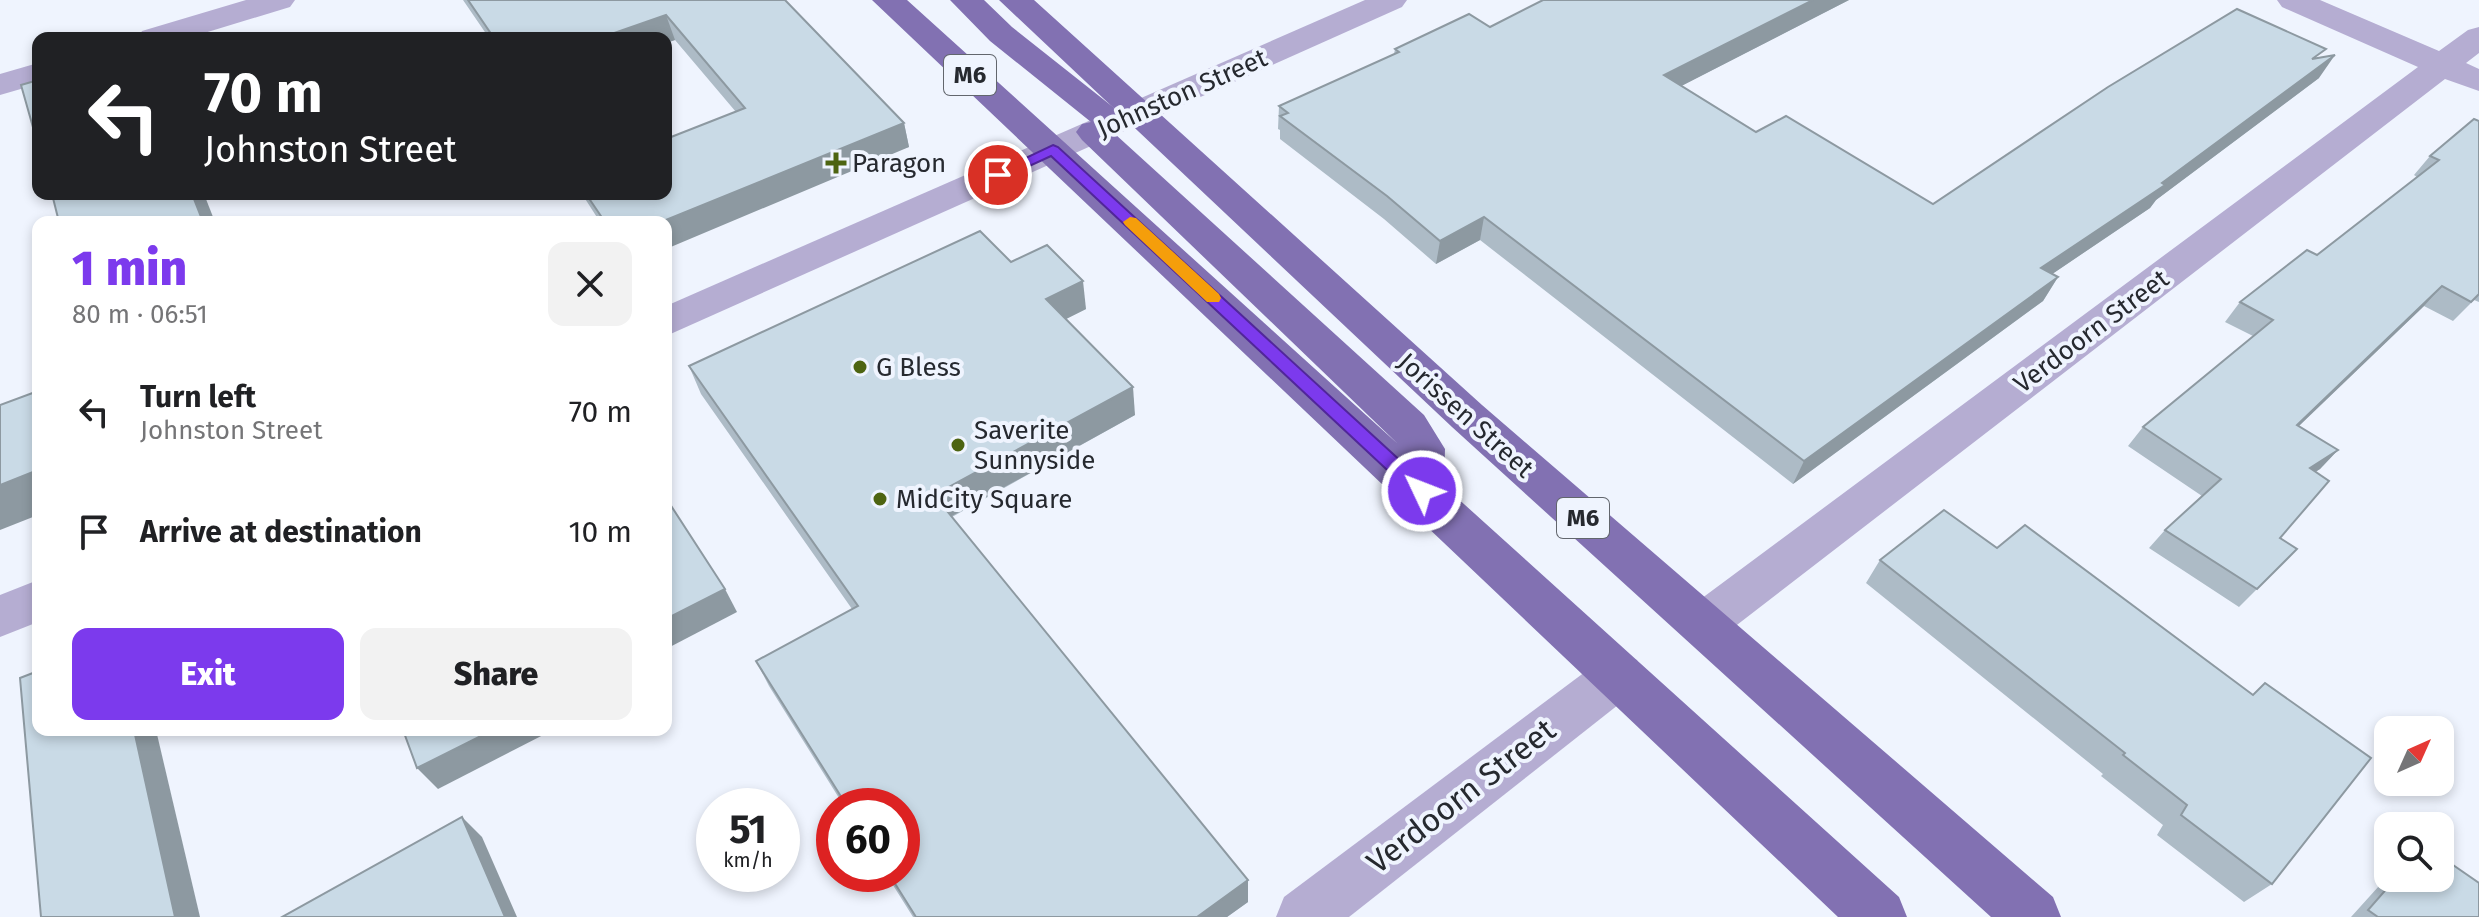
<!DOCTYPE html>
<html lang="en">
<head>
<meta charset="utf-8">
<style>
	:root { --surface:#fff; --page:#f2f2f2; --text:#202124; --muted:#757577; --accent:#7c3aed }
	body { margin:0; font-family:"Fira Sans",sans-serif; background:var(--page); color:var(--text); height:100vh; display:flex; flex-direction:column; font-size:30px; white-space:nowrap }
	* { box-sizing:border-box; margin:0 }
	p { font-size:26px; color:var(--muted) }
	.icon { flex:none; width:44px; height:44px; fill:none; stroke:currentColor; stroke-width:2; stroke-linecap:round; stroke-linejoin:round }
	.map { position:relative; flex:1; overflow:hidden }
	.details { position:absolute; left:32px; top:216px; width:640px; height:520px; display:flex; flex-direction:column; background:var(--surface); border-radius:16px; box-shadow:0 4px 12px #0003 }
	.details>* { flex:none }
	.guide { position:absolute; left:32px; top:32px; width:640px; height:168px; border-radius:16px; box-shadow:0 4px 12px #0003; background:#202124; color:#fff; overflow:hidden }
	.needle { width:52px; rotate:45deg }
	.controls { position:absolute; left:2374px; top:716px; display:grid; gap:16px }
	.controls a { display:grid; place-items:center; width:80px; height:80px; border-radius:16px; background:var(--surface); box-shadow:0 4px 12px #0003; font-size:40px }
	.speed { position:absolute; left:696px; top:788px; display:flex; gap:16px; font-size:40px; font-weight:700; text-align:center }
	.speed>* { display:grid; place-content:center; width:104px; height:104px; border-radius:50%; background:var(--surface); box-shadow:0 4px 12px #0003; line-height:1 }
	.speed small { font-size:20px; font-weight:400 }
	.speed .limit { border:12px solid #d22; background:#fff; color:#111 }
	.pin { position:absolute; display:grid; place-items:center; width:68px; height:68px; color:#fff; margin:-34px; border:4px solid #fff; border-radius:50%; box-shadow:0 2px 8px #0007 }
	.me { position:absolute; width:88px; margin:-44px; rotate:313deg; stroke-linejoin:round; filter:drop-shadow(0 0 6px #0008) }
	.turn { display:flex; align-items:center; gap:28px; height:168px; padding:0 40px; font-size:36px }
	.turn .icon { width:104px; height:104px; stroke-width:2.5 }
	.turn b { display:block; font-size:56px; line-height:68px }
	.round { display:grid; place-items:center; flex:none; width:84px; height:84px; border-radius:16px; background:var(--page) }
	.headline { display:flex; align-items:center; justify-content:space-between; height:136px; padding:0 40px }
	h1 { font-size:48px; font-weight:800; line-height:60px; color:var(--accent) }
	.primary-button { display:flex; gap:16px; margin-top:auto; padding:16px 40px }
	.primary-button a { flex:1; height:92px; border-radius:16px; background:var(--accent); color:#fff; font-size:32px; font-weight:800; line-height:92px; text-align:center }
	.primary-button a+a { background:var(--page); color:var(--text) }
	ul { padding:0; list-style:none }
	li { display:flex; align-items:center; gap:24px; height:120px; padding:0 40px }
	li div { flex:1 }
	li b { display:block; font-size:30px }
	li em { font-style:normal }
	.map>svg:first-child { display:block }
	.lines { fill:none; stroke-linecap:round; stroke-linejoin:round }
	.street { fill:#b5add2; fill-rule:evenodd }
	.primary { fill:#8271b2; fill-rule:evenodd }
	.wall { fill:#adbbc6 }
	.shaded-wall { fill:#8d99a1 }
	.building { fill:#c9dae6; stroke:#8d99a1; stroke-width:2 }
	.route { fill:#7c3aed; stroke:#51269a; stroke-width:2 }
	.slow { fill:#f59e0b }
	.poi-dot { fill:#4d6411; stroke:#eff4fe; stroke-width:3 }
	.labels { text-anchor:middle; stroke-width:8; stroke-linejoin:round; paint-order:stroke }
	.shield { fill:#eff4fe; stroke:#62666d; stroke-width:2 }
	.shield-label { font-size:24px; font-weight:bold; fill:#26292f }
	.street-label { font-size:26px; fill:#26292f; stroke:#eff4fe }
	.poi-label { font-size:26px; fill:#26292f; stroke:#eff4fe; text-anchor:start }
	.near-street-label { font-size:32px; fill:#26292f; stroke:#eff4fe }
</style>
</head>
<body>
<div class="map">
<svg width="2479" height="917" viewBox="0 0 2479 917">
	<rect width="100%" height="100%" fill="#eff4fe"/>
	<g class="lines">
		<!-- street -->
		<g class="street">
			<polygon points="246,0 295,0 290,7 188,38 138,38 142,31"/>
			<polygon points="1365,0 1407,0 1402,7 666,336 666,306"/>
			<polygon points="2277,0 2320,0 2439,51 2468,30 2479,27 2479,53 2466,63 2479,69 2479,91 2445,79 1720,638 1703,644 1686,638 1679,624 1686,610 2418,67 2282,7"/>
			<polygon points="38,63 38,84 0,95 0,74"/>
			<polygon points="38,580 38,622 0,637 0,595"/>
			<polygon points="1619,653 1637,660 1644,675 1637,690 1349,917 1276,917 1284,897 1601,660"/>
		</g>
		<!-- primary -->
		<g class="primary">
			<polygon points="872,0 907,0 1398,444 1082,140 1076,132 1082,124 1091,122 990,41 950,0 984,0 1012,27 1113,107 1118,114 1113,121 1104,124 1424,415 1445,449 1444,486 1899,897 1907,917 1838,917"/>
			<polygon points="999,0 1034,0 1482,405 2053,897 2061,917 1991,917 1452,427"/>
		</g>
	</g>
	<!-- wall -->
	<g class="wall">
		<polygon points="463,0 785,0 904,123 909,147 666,222 600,222 582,194 666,194 736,112 675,40 666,43 666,38 489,38"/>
		<polygon points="1543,0 1849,0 1681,86 1756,132 1933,204 2320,58 2319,78 2156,200 2150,208 2052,274 2058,277 2043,301 1793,484 1480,240 1436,264 1384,219 1280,139 1280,130 1278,129 1279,106 1394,54 1395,49 1490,27"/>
		<polygon points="2479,121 2479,302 2474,300 2453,321 2424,306 2299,426 2338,450 2320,469 2315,472 2280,538 2297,549 2239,607 2149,548 2165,530 2202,496 2128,446 2143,427 2253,336 2225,322 2240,302 2317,255 2417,177 2414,175 2430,156"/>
		<polygon points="1011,262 1086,309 1066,319 1135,415 952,517 1248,880 1248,902 1227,917 913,917 886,874 902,874 902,806 844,806 769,686 756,661 852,609 701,394 689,366"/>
		<polygon points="1997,548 2272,884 2244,902 2157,835 2163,825 2101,776 2103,774 1866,583 1880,560"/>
		<polygon points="2388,876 2388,878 2440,878 2479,917 2351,917"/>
	</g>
	<!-- shaded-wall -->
	<g class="shaded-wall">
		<polygon points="1813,0 1849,0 1658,98 1664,75"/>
		<polygon points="666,15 675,40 666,43 666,38 600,38"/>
		<polygon points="2335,55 2319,78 2156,200 2150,208 2027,291 2041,268"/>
		<polygon points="904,123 909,147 666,249 666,222 661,222"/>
		<polygon points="192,194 204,194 215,222 203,222"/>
		<polygon points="1484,217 1480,240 1436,264 1440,241"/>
		<polygon points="2058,277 2043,301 1793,484 1804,461"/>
		<polygon points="1083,281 1086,309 1050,327 1046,299"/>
		<polygon points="2442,286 2424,306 2280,444 2297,425"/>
		<polygon points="1133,387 1135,415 941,522 934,495"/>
		<polygon points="2338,450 2320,469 2292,487 2310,468"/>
		<polygon points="38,470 38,515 0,530 0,485"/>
		<polygon points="725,589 737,612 666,649 666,619"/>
		<polygon points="134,730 156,730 200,917 175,917"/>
		<polygon points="493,730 548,730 549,732 438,789 417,768"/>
		<polygon points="462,817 482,837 517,917 505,917"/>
		<polygon points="1248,880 1248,902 1227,917 1197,917"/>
	</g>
	<!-- building -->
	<g class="building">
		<polygon points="468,0 785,0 904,123 661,222 605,222 586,194 666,194 666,139 745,108 666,15 600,38 494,38"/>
		<polygon points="1543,0 1813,0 1664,75 1756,132 1786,116 1933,204 2108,87 2237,9 2326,49 2312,59 2335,55 2162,183 2165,185 2041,268 2058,277 1804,461 1484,217 1440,241 1387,196 1280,116 1288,113 1279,106 1399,52 1395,49 1469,14 1490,27"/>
		<polygon points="38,80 38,145 21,85"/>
		<polygon points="2474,119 2479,121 2479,294 2471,302 2442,286 2297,425 2338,450 2310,468 2329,481 2280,538 2297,549 2257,589 2165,530 2221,479 2143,427 2273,320 2240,302 2307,250 2317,255 2439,160 2430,156"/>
		<polygon points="52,194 192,194 203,222 59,222"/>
		<polygon points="980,231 1011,262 1047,245 1083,281 1046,299 1133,387 934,495 1248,880 1197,917 916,917 889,874 902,874 902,806 847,806 756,661 858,606 689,366"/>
		<polygon points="38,257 38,272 35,258"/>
		<polygon points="38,391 38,470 0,485 0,405"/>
		<polygon points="666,498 725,589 666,619"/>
		<polygon points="1944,510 1997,548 2025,525 2253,695 2265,683 2371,758 2272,884 2181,815 2187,805 2123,755 2125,753 1880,560"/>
		<polygon points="38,671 38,730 134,730 175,917 41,917 20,678"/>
		<polygon points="403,730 493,730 417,768"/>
		<polygon points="462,817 505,917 282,917"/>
		<polygon points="2440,856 2479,883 2479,917 2378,917 2368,910 2396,878 2440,878"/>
	</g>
	<!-- route -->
	<polygon class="route" points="1053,145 1058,147 1428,486 1431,491 1428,496 1415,496 1051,156 1003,178 998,179 990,175"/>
	<!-- slow -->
	<polygon class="slow" points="1130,217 1136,218 1219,294 1221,298 1219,302 1207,302 1125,225 1123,222"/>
	<!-- markers -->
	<g class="poi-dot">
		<path d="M832 151h8v8h8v8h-8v8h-8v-8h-8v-8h8z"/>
		<circle cx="860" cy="367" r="8"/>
		<circle cx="958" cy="445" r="8"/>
		<circle cx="880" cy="499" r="8"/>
	</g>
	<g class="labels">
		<!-- shield labels -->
		<g class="shield">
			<rect x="944" y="55" width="52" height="40" rx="6"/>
			<rect x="1557" y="498" width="52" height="40" rx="6"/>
		</g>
		<g class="shield-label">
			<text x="970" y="83">M6</text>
			<text x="1583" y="526">M6</text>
		</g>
		<!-- street labels -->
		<g class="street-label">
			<text transform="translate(1182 93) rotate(-24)" y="9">Johnston Street</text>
			<text transform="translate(2091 331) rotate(-37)" y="9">Verdoorn Street</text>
			<text transform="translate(1466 415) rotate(42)" y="9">Jorissen Street</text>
		</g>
		<!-- poi labels -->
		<g class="poi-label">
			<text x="852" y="172">Paragon</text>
			<text x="876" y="376">G Bless</text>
			<text x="974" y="439">Saverite<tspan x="974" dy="30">Sunnyside</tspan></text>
			<text x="896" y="508">MidCity Square</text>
		</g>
		<!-- near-street labels -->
		<g class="near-street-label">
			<text transform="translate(1461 796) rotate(-38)" y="11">Verdoorn Street</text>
		</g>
	</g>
</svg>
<div class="controls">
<a><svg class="needle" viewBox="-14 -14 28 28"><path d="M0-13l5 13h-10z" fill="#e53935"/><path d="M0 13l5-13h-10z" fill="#757577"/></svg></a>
<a><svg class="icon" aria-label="search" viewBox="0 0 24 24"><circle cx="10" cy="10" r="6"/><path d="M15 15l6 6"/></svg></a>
</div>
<div class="speed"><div>51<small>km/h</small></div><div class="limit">60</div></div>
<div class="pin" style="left:998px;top:175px;background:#d93025"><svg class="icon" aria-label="arrive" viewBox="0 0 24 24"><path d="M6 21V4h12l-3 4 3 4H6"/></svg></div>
<svg class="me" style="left:1422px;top:491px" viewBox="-20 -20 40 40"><circle r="17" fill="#7c3aed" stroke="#fff" stroke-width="3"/><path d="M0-11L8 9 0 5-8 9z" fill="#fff"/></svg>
<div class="guide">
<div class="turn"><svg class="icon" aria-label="left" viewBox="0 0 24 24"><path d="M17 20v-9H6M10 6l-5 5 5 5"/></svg><div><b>70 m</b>Johnston Street</div></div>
</div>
<section class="details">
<div class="headline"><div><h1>1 min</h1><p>80 m · 06:51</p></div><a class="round"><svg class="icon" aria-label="close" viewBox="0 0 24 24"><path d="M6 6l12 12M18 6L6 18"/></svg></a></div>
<ul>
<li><svg class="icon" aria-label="left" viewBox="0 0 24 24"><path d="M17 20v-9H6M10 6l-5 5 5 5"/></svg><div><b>Turn left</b><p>Johnston Street</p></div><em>70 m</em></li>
<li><svg class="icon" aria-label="arrive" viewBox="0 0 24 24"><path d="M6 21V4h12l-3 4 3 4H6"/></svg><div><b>Arrive at destination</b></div><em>10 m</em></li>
</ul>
<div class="primary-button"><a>Exit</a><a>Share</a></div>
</section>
</div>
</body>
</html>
